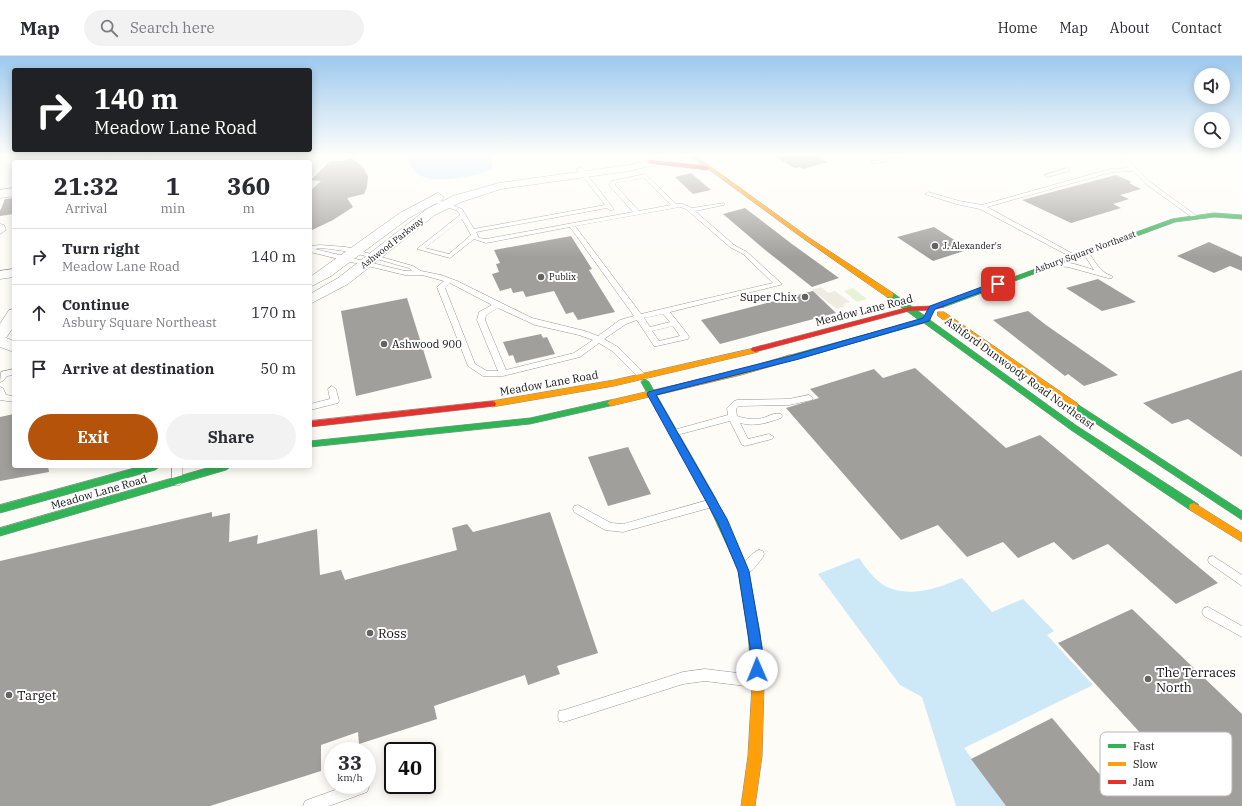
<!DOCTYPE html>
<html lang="en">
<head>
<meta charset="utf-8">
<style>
	:root { --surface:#fff; --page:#f2f2f3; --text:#2b2b33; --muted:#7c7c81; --line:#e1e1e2; --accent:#b45309 }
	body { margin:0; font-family:"IBM Plex Serif",serif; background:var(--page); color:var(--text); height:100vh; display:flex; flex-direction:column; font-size:15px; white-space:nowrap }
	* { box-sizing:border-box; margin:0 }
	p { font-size:13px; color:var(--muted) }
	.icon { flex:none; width:22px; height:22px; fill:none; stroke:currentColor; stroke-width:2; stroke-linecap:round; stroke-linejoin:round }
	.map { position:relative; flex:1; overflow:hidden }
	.drawer { position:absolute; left:12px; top:104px; width:300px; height:308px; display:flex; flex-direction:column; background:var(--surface); border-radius:4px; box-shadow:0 2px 10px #0003 }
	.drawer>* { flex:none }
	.top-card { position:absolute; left:12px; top:12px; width:300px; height:84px; border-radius:4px; box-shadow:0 2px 10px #0003; background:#202124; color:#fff; overflow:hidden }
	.buttons { position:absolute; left:1194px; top:12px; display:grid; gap:8px }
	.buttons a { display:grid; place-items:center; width:36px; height:36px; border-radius:50%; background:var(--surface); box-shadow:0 2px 10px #0003; font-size:20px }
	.speed { position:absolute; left:324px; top:686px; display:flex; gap:8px; font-size:20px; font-weight:700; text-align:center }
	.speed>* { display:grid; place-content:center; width:52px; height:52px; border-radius:50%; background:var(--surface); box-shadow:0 2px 10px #0003; line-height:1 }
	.speed small { font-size:10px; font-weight:400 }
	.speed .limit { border:2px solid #111; border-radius:6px; background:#fff; color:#111 }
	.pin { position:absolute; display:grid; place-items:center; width:34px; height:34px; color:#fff; margin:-17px; border-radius:8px; box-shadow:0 2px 6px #0006 }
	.me { position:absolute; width:44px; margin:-22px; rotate:359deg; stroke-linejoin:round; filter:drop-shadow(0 0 3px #0008) }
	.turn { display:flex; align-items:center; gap:14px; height:84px; padding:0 16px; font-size:18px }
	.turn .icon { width:52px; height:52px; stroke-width:2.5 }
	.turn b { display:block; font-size:28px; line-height:34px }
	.eta { display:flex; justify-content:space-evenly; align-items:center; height:68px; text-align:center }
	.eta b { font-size:24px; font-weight:800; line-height:28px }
	.button { display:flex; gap:8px; margin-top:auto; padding:8px 16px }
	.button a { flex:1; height:46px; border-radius:24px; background:var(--accent); color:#fff; font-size:16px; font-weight:800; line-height:46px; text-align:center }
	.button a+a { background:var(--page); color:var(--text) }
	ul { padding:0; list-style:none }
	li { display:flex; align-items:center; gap:12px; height:56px; padding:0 16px; border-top:1px solid var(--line) }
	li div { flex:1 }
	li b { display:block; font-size:15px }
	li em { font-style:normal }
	header { display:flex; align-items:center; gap:24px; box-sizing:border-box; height:56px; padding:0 20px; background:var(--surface); border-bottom:1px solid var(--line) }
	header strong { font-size:19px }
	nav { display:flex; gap:22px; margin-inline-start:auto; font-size:14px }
	.search { width:280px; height:36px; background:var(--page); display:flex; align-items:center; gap:10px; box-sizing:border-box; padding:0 14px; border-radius:22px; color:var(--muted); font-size:15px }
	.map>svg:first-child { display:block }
	.green { fill:#e7f3d7 }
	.plaza { fill:#edebe2 }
	.water { fill:#cde8f7 }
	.building { fill:#a19f9c }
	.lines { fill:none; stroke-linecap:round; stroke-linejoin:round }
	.lane-casing { stroke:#979795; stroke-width:1 }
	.street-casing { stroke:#979795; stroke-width:1 }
	.fast-casing { stroke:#8e8d8b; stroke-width:1 }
	.slow-casing { stroke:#8e8d8b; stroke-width:1 }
	.jam-casing { stroke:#8e8d8b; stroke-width:1 }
	.lane { fill:#fffffe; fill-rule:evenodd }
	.street { fill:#fffffe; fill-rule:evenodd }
	.fast { fill:#30b455; fill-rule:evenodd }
	.slow { fill:#ff9f0a; fill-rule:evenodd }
	.jam { fill:#e5322d; fill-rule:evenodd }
	.route { fill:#1a73e8; stroke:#114b97 }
	.poi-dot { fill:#646362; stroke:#fff; stroke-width:1.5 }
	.labels { text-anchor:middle; stroke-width:4; stroke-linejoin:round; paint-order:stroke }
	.far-street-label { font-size:9px; fill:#111; stroke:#fff }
	.far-poi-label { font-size:9px; fill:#111; stroke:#fff; text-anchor:start }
	.poi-label { font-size:11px; fill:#111; stroke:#fff; text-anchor:end }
	.street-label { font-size:11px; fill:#111; stroke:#fff }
	.near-poi-label { font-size:13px; fill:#111; stroke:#fff; text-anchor:start }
	.key { fill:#fff; stroke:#b8b8b8; stroke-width:1 }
	.key-label { font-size:11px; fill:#111 }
</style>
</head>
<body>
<header>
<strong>Map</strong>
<div class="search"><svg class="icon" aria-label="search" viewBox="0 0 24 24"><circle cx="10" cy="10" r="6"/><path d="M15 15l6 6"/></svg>Search here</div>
<nav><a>Home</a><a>Map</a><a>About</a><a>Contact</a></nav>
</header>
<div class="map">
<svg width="1242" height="750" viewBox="0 0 1242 750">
	<rect width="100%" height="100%" fill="#fdfcf7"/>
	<!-- green -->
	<polygon class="green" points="853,232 867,243 857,246 844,235"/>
	<!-- plaza -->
	<polygon class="plaza" points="821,231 828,237 835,235 850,246 843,248 845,250 837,253 812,234"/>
	<!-- water -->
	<g class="water">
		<path d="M406,98H488L491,102L492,112C480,121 432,128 419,119C412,114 409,105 406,98Z"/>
		<path d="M859,502C866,512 875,525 887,531C913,542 937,532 962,522L992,556L1023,543L1054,575L1047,579L1093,629L964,692L1006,750H956L922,641L900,629L818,518Z"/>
	</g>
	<!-- building -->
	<g class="building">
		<polygon points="769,98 818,98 818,101 828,106 803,113 800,111 795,112"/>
		<polygon points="352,102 362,110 368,120 367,131 364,138 347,142 353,151 333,164 310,175 310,135 321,125 311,124 330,105 342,105"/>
		<polygon points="691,117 711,134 693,138 675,121"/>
		<polygon points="1116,119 1132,126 1129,127 1141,133 1120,139 1129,143 1113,148 1121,152 1071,167 1022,144"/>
		<polygon points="14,142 14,158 0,160 0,155 5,143"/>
		<polygon points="745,152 792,188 839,222 812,231 764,193 723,158"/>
		<polygon points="934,171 956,185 953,185 967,194 933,205 897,181"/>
		<polygon points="571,180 592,213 589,214 615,256 578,264 573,256 566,258 554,235 526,241 523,235 513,237 511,232 500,235 492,218 499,216 496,208 500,207 494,194"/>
		<polygon points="1209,186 1242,201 1242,215 1230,210 1214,217 1177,200"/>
		<polygon points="1098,223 1136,246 1102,255 1066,232"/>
		<polygon points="813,235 836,257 720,288 701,264"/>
		<polygon points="407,242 432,322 356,340 341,255"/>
		<polygon points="1028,255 1046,269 1118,319 1084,330 1068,318 1065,320 993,264"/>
		<polygon points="541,278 543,282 547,281 555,298 516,307 513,299 509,300 503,286"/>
		<polygon points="915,312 1006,392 1040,379 1218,527 1176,548 1108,488 1073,504 1054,486 1018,502 1003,486 967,501 938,469 901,484 786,352 819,342 810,333 874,313 883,322"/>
		<polygon points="1242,314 1242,401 1188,363 1172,368 1143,347"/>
		<polygon points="14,358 14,410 48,410 49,416 0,425 0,361"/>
		<polygon points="628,391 651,438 608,450 588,401"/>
		<polygon points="212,456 212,461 230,457 229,486 258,479 257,488 317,473 320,519 341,514 345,524 457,494 452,472 467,468 473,476 550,456 598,597 557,610 560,618 528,629 525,619 434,650 437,663 359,688 358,676 321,689 321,715 210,750 0,750 0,505"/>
		<polygon points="1132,553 1242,658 1242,750 1006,750 971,703 1052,662 1102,721 1155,693 1058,587"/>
	</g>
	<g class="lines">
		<defs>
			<g id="lane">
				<polygon points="905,98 913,98 874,108 871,106"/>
				<polygon points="1116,98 1122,98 1150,126 1197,160 1197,162 1193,162 1146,128 1133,115 1112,116 987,151 1075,199 1075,201 1073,202 980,153 956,148 925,138 928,136 959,145 982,149 1110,113 1129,112"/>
				<path d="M580,111L582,112L613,152V154H609L607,152L476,176L479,182L486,183L633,156L609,129L612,125L645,118L676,148H683L692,152L724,147V149L695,155L734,189L747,196L782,228L780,229L670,256L688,279L689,281L688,283L657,290H654L637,264L626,268L604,283L618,291L646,319L647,321L646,323H640L612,295L599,287L580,301L503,320H483L468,310L437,231L444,225L422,219H405L310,196V190L320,189L346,191L413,210L421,215L441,219L457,225L532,262L585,275L598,280L620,264L634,260L570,171L486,187L474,183L450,202L417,193L460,159L458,155L430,145L429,144L432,142L462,153L474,173L605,149L577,113ZM644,122L671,149L639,155L615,129L616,127ZM680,151L686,153L730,191L743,198L773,227L641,258L575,170ZM462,163L471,179L449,198L425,192ZM320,192C351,194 379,204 409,212L412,215H405L315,193ZM450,227L492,249L479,256L477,264L498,315H487L475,308L445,232ZM498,252L535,269L579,279L593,284L574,297L506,314L485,264L486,259ZM663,258L670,266L650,271L644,262ZM673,270L680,280L659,285L652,275Z"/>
				<polygon points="1067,112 1069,113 1069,115 1048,121 1045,119"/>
				<path d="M1085,193L1087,194C1095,205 1099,216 1112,220V222H1108L1068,211L1056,210L1053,208C1061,202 1084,211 1094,214L1082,195Z"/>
				<polygon points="14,313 14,319 7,320 3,325 0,326 1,316"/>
				<polygon points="332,330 336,333 339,345 338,347 310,354 310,348 330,343 328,333"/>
				<polygon points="0,331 3,332 6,339 14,340 14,346 0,344"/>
				<path d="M809,339L813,342L812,344L789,349L739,350L736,353L737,360C746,363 754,364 763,362C769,360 775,356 781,358L782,360L781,362C767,367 755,371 740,367L748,383L769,378L774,381L772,383L745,390L742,389L730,365L673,380L668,377L670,375L728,359L727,352L734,345L737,344L789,343Z"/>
				<polygon points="172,410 182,410 182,426 180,429 174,429 172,426"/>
				<polygon points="712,443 716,444 717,447 716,450 623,476 605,474 574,456 573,453 574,450 578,449 611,467 623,468"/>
				<path d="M759,494L763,495L764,498L763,501C757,508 750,521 741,517L740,514C743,507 752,496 759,494Z"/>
				<polygon points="1213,500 1242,519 1242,530 1209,507 1208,504 1209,501"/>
				<polygon points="1208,551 1242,570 1242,581 1204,560 1202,556 1204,552"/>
				<polygon points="705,613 754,619 758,621 760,625 758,629 754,631 705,625 683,628 564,666 559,665 558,660 559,655 564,654 683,616"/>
				<polygon points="367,727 369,731 367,736 329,750 303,750 305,745 310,743 349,729 367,729"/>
			</g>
			<g id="street">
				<path d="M138,98H161C156,105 113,108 105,105L110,102Z"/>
				<polygon points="676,98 693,98 692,100 629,115 501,133 461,146 435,159 348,228 310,248 310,238 338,222 427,153 453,140 499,127 629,109"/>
				<polygon points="14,132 14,140 0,142 0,134"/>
				<polygon points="438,137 444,141 442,144 409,162 331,220 310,231 310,221 400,157"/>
				<polygon points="0,168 4,169 6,174 0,178"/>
				<polygon points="14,213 14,221 0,223 0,215"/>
				<polygon points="14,253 14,270 6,282 14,285 14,296 0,291 0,268 9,254"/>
			</g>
			<g id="fast">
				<polygon points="1214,157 1242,159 1242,163 1214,161 1175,166 944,251 941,251 937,249 1172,163"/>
				<polygon points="887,237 893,237 925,260 930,260 930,264 1077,370 1198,448 1199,451 1198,454 1194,455 1190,454 1071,374 924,267 790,305 786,302 787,300 919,264 887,241"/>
				<polygon points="645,323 649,326 715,441 748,513 760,577 764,629 762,633 758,635 754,633 752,629 748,577 738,513 705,442 641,326"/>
				<polygon points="611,344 614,345 615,347 614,349 530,368 310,391 310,385 530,362"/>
				<polygon points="1074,346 1242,455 1242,464 1071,351 1070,349 1071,347"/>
				<polygon points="142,410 160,410 158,412 155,414 0,457 0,449"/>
				<polygon points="214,410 231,410 229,412 226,414 0,480 0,472"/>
			</g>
			<g id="slow">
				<polygon points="688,98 693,98 808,181 893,237 893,241 887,241 804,183"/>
				<polygon points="938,256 944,256 1077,347 1078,349 1077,351 1071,351 938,260"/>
				<polygon points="755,292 759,294 758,296 614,330 492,351 488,348 492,345 614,324"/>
				<polygon points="790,299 793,300 794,302 793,304 741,319 611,350 607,347 611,344 740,314"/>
				<polygon points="1194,447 1242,477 1242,486 1190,454 1189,451 1190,448"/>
				<polygon points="758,623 762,625 764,629 762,700 755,750 741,750 748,700 752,629 754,625"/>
			</g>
			<g id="jam">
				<polygon points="650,104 707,110 710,112 707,114 648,107 647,106"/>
				<polygon points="941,247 944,247 944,251 932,254 909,255 755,296 751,294 752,292 909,251 931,250"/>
				<polygon points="492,345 495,346 496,348 495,350 310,371 310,365"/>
			</g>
		</defs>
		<!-- lane casing -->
		<use href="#lane" class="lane-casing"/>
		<!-- street casing -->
		<use href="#street" class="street-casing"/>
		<!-- fast casing -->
		<use href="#fast" class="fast-casing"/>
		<!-- slow casing -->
		<use href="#slow" class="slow-casing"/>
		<!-- jam casing -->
		<use href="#jam" class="jam-casing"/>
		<!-- lane -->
		<use href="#lane" class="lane"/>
		<!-- street -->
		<use href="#street" class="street"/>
		<!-- fast -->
		<use href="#fast" class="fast"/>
		<!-- slow -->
		<use href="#slow" class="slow"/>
		<!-- jam -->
		<use href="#jam" class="jam"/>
	</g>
	<!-- sky -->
	<linearGradient id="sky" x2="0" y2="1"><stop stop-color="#9dc9ee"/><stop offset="0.49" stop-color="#fefefb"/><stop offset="1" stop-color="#fefefb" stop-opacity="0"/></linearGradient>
	<rect width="1242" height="202" fill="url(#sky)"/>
	<!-- route -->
	<polygon class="route" points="998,225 1001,228 1000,229 935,253 929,265 799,303 656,339 727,463 749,515 762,591 763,614 761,618 757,620 752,618 751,614 750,591 738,515 718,467 647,338 648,336 794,299 923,262 930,250"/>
	<!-- markers -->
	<g class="poi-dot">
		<circle cx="935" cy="190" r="4"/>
		<circle cx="541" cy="221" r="4"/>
		<circle cx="805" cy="241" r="4"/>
		<circle cx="384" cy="288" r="4"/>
		<circle cx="370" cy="577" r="4"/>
		<circle cx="1148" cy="623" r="4"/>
		<circle cx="9" cy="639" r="4"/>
	</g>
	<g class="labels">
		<!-- far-street labels -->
		<g class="far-street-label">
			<text transform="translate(392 187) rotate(-38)" y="3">Ashwood Parkway</text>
			<text transform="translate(1085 196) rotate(-20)" y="3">Asbury Square Northeast</text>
		</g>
		<!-- far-poi labels -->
		<g class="far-poi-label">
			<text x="943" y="193">J. Alexander's</text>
			<text x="549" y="224">Publix</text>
		</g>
		<!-- poi labels -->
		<g class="poi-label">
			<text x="797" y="245">Super Chix</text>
			<text x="392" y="292" text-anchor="start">Ashwood 900</text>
		</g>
		<!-- street labels -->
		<g class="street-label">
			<text transform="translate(864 254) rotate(-14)" y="4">Meadow Lane Road</text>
			<text transform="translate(1020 317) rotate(36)" y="4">Ashford Dunwoody Road Northeast</text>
			<text transform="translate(549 327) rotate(-10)" y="4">Meadow Lane Road</text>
			<text transform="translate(99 436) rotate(-16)" y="4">Meadow Lane Road</text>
		</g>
		<!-- near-poi labels -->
		<g class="near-poi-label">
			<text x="378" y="582">Ross</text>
			<text x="1156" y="621">The Terraces<tspan x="1156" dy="15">North</tspan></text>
			<text x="17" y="644">Target</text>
		</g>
	</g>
	<!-- legend -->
	<rect x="1100" y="676" width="132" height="64" rx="6" class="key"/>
	<rect x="1108" y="688" width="18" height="4" fill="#30b455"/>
	<rect x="1108" y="706" width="18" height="4" fill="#ff9f0a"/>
	<rect x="1108" y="724" width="18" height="4" fill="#e5322d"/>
	<g class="key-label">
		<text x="1133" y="694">Fast</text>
		<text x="1133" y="712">Slow</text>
		<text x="1133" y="730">Jam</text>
	</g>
</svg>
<div class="buttons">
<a><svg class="icon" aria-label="sound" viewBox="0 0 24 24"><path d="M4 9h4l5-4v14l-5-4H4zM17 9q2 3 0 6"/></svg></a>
<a><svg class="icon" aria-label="search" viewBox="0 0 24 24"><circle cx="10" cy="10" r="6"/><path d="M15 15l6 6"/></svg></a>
</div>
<div class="speed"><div>33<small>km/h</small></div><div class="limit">40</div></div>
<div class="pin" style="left:998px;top:228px;background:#d93025"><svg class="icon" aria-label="arrive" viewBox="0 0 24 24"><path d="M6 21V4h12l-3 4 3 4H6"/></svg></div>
<svg class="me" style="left:757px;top:614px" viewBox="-20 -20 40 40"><circle r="19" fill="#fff"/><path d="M0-13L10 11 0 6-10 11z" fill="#1a73e8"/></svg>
<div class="top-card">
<div class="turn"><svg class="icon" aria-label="right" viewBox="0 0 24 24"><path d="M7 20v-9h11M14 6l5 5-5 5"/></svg><div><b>140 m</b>Meadow Lane Road</div></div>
</div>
<section class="drawer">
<div class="eta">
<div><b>21:32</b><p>Arrival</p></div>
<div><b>1</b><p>min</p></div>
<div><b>360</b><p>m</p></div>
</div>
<ul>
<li><svg class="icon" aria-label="right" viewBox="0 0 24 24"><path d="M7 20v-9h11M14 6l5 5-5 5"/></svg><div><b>Turn right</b><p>Meadow Lane Road</p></div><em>140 m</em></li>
<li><svg class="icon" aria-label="ahead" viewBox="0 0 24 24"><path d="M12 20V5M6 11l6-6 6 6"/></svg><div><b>Continue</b><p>Asbury Square Northeast</p></div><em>170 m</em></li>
<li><svg class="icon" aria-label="arrive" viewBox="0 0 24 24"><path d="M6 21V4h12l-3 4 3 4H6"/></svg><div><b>Arrive at destination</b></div><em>50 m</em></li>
</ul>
<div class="button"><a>Exit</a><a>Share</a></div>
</section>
</div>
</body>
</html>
